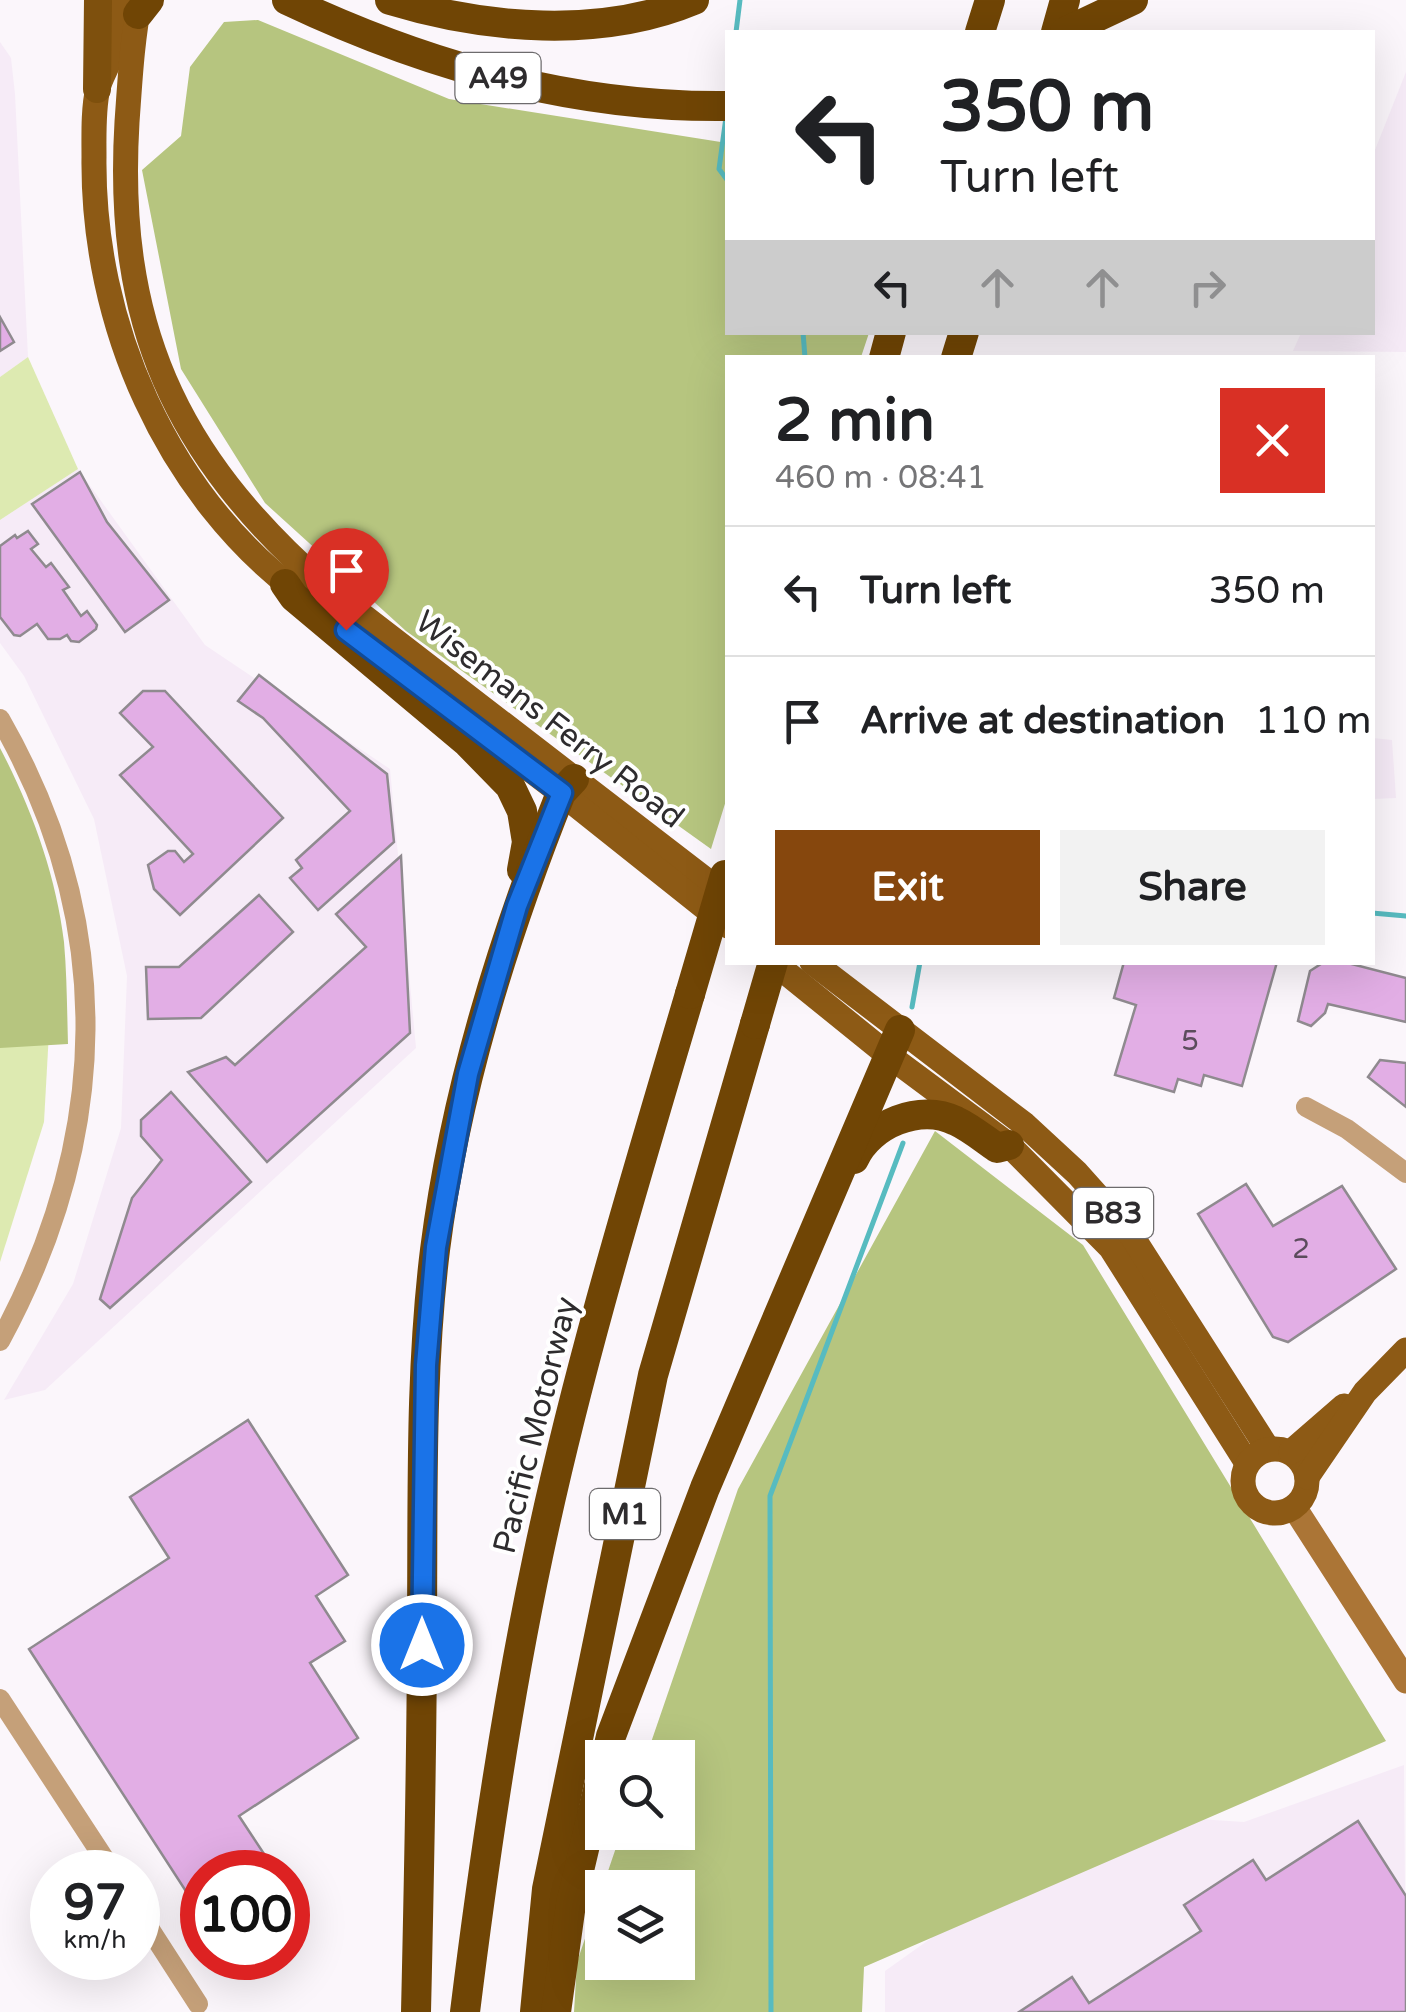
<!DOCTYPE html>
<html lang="en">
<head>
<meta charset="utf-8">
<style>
	:root { --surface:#fff; --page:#f2f2f2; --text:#202124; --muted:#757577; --line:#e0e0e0; --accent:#86470d }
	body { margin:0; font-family:"Varela Round",sans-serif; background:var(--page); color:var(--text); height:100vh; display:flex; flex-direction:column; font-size:38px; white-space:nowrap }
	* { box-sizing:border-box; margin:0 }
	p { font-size:32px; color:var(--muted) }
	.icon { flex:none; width:55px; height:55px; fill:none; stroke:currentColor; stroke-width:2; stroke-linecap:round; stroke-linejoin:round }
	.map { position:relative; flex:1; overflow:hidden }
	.side { position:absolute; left:725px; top:355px; width:650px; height:610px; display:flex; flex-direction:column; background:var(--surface); border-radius:0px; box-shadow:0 10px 40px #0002 }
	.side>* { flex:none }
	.guide { position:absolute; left:725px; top:30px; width:650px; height:305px; border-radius:0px; box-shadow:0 10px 40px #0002; background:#fff; color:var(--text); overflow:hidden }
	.controls { position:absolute; left:585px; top:1740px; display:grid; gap:20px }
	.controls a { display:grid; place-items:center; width:110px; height:110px; border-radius:0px; background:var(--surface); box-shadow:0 10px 40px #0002; font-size:50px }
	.speed { position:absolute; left:30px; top:1850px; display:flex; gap:20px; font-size:50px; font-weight:700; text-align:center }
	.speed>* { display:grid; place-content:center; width:130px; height:130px; border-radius:50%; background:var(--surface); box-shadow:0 10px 40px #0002; line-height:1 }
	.speed small { font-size:25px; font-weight:400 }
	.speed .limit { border:15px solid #d22; background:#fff; color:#111 }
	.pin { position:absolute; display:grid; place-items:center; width:85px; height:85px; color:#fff; margin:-102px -42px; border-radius:50% 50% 50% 0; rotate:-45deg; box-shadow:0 0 10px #0007 }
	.pin .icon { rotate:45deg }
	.me { position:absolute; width:110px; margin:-55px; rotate:0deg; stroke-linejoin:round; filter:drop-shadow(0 0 8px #0008) }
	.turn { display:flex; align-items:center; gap:35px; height:210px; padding:0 50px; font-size:45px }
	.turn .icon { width:130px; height:130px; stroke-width:2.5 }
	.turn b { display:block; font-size:70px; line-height:85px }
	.lanes { display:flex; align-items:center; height:95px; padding:0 50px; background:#0003; justify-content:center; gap:50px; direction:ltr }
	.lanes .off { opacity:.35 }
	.round { display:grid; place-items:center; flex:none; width:105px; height:105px; border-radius:0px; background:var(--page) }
	.headline { display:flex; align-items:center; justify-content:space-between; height:170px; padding:0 50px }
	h1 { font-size:60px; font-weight:700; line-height:75px }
	.cta { display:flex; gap:20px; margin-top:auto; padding:20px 50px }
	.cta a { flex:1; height:115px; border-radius:0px; background:var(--accent); color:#fff; font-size:40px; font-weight:700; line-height:115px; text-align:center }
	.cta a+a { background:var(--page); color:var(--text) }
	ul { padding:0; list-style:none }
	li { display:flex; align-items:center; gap:30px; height:130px; padding:0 50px; border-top:2px solid var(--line) }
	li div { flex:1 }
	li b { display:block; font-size:38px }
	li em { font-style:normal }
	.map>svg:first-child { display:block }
	.built { fill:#f6ebf7 }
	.green { fill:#ddeab1 }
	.forest { fill:#b6c57f; fill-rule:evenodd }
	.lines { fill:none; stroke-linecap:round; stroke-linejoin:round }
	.stream { stroke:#57bbc0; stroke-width:5 }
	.building { fill:#e2aee5; stroke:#8f8a8f; stroke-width:2.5 }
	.minor { stroke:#c5a079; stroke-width:20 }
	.secondary { stroke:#ab7536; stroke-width:25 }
	.primary { stroke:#8d5a15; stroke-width:25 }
	.trunk { stroke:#7e500d; stroke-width:28 }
	.motorway { stroke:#704505; stroke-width:30 }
	.motorway-bridge { stroke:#704505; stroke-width:30 }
	.route-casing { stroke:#114b97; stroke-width:25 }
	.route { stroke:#1a73e8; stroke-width:18 }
	.labels { text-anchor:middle; stroke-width:8; stroke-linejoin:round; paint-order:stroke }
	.number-label { font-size:28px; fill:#5b4c5c }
	.shield { fill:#fff; stroke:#6d6b6d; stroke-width:2.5 }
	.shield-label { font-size:30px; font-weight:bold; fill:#2e2c2e }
	.street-label { font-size:32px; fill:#2e2c2e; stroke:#fff }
</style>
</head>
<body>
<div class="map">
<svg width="1406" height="2012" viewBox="0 0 1406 2012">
	<rect width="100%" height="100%" fill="#fbf6fb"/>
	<!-- built -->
	<g class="built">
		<polygon points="0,42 11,58 15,94 28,357 0,377"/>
		<polygon points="1406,72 1406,352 1293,351 1301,333 1372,332 1373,155"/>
		<polygon points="78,469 205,645 390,769 416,1048 45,1390 4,1400 73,1284 121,1128 127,976 94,819 24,676 0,643 0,520"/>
		<polygon points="1373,738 1392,740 1396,798 1373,799"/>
		<polygon points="1404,1765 1406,2012 885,2012 885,1971 1107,1813 1244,1822"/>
	</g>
	<!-- green -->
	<g class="green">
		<polygon points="28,357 78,469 0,520 0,377"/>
		<polygon points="0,790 52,978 44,1122 0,1262"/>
	</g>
	<!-- forest -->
	<g class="forest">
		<polygon points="258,20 449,99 727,143 728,332 869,333 861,357 728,358 728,794 711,849 406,631 265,503 181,369 142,170 181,136 190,67 224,22"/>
		<path d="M0,748C31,807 56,875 64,942C67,976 67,1010 68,1044L0,1048Z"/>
		<path d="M935,1131L1083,1245L1386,1741L864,1967L862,2012H574L577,1962L621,1833L678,1832V1758L646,1757L738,1489ZM602,1888H678V1962H602Z"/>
	</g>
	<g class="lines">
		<!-- stream -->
		<g class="stream">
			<polyline points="736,32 740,0"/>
			<polyline points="726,117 719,169 728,181"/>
			<polyline points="803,332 805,358"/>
			<polyline points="1372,913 1406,916"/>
			<polyline points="912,1007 920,962"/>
			<polyline points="771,2012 770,1496 903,1143"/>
		</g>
	</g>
	<!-- building -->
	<g class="building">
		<polygon points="0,317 14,342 0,351"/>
		<polygon points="80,472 107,522 169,600 125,632 32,504"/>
		<polygon points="28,531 38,544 31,549 46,567 51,563 69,587 63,590 81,616 87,611 97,625 96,629 79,642 71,641 67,635 60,639 48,639 37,624 20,636 14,635 0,617 0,546 15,535 17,538"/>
		<polygon points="259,675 387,774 394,842 318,910 290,878 302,868 296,860 350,811 263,718 238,701"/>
		<polygon points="143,691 165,691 283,818 180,915 154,889 148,865 168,851 175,851 184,862 193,854 120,775 153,747 120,713"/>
		<polygon points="401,856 410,1033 267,1162 188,1072 226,1057 235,1065 366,947 336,914"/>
		<polygon points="259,895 293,932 201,1018 148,1019 146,967 179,967"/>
		<polygon points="1124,962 1277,962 1242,1086 1204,1075 1201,1086 1178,1079 1174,1092 1115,1075 1136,1005 1114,998"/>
		<polygon points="1324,962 1344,962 1406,978 1406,1022 1328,1004 1325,1013 1311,1026 1298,1021 1310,971"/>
		<polygon points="1380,1060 1406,1063 1406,1107 1368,1077"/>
		<polygon points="171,1092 251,1182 110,1308 100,1299 132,1198 162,1160 141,1136 141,1120"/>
		<polygon points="1246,1184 1273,1226 1342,1186 1396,1269 1288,1342 1273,1337 1198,1214"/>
		<polygon points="248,1420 348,1575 316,1596 345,1641 310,1663 358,1738 239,1816 276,1872 202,1872 202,1916 29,1649 169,1558 130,1497"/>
		<polygon points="1358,1821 1406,1896 1406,2012 1019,2012 1072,1977 1089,2003 1201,1931 1184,1905 1253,1860 1266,1880"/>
	</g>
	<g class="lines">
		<!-- minor -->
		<g class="minor">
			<path d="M0,719C117,923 111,1136 0,1341"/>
			<polyline points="1306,1107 1347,1129 1406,1173"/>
			<polyline points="0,1699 113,1872"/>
			<polyline points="138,1911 198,2004"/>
		</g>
		<!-- secondary -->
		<polyline class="secondary" points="1294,1507 1406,1681"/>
		<!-- primary -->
		<g class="primary">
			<path d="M117,0C116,17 117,37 112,53C109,65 101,76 98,88C93,109 94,136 94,157C92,323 166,494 301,595"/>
			<path d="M140,0C132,40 130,81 127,122C115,323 174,454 324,586L728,897"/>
			<polyline points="424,689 561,793 728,926"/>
			<polyline points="773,962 888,1055 1009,1145 1111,1248 1247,1463"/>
			<polyline points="812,962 1024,1124 1077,1173 1128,1230 1268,1449"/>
			<circle cx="1275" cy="1481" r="32"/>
			<polyline points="1291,1452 1344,1406"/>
			<polyline points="1307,1477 1365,1392 1406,1350"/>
		</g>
		<!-- trunk -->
		<polyline class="trunk" points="97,89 98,0"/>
		<!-- motorway -->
		<g class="motorway">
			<path d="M287,0C424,65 575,108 728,106"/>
			<path d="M390,0C485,29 601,39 694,0"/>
			<polyline points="138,14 149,0"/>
			<polyline points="980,32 990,0"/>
			<polyline points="1056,32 1065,0"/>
			<polyline points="1065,32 1133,0"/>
			<polyline points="884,358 891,332"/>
			<polyline points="956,358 964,332"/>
			<polyline points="285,584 294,597 467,742 510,786 522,811 527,842 522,870"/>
			<path d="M854,1159C870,1124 920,1103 956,1121C971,1128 984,1139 997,1148L1009,1145"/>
			<polyline points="606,1758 611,1736 705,1488 900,1030"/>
			<path d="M416,2012C419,1881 422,1750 422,1619C423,1496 420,1372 435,1250C455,1092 503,939 561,793L574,779"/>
			<path d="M465,2012C484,1859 506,1707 538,1556C578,1366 635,1180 690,994"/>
			<polyline points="535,2012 547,1889 653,1375 755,1024"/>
			<polyline points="556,2012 571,1904 602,1773"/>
		</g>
		<!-- motorway-bridge -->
		<g class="motorway-bridge">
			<polyline points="690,994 725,875"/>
			<polyline points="755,1024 773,962"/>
		</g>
	</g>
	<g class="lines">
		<defs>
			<polyline id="route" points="346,630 562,793 517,906 468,1074 436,1247 426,1365 422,1645"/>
		</defs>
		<!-- route casing -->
		<use href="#route" class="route-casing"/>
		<!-- route -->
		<use href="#route" class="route"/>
	</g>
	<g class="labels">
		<!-- number labels -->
		<g class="number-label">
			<text x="1190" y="1050">5</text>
			<text x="1301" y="1258">2</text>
		</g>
		<!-- shield labels -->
		<g class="shield">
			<rect x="455.5" y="53" width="85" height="50" rx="8"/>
			<rect x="1073" y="1188" width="80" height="50" rx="8"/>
			<rect x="590" y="1489" width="70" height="50" rx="8"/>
		</g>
		<g class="shield-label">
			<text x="498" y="88">A49</text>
			<text x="1113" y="1223">B83</text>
			<text x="625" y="1524">M1</text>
		</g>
		<!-- street labels -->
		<g class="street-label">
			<text transform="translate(550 719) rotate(38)" y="11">Wisemans Ferry Road</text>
			<text transform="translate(535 1425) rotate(-76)" y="11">Pacific Motorway</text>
		</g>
	</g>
</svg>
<div class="controls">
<a><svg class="icon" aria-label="search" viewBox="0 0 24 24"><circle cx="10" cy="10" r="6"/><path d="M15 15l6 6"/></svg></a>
<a><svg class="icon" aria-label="layers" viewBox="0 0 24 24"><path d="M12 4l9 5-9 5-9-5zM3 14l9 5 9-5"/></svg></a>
</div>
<div class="speed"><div>97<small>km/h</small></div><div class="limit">100</div></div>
<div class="pin" style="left:346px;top:630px;background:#d93025"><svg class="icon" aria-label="arrive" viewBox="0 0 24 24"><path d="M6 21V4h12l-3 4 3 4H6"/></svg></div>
<svg class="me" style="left:422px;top:1645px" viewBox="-20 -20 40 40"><circle r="17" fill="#1a73e8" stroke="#fff" stroke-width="3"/><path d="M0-11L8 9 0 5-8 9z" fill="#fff"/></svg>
<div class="guide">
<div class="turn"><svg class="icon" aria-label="left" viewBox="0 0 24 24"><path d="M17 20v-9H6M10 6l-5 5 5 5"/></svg><div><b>350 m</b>Turn left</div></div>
<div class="lanes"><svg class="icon" aria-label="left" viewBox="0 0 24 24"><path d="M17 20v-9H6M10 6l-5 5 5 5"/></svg><svg class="icon off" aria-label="ahead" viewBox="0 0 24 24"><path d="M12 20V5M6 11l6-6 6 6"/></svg><svg class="icon off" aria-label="ahead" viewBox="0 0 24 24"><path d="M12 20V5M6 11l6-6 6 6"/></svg><svg class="icon off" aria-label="right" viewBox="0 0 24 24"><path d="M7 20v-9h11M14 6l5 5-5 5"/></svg></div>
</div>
<section class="side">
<div class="headline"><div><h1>2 min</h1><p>460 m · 08:41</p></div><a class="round" style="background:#d93025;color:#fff"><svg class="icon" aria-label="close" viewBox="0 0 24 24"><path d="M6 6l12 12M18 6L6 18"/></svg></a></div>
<ul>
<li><svg class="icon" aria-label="left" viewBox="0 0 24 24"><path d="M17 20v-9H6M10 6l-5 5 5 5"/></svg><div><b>Turn left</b></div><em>350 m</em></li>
<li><svg class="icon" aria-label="arrive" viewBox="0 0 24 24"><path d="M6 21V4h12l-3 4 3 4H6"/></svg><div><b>Arrive at destination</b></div><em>110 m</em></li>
</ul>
<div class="cta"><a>Exit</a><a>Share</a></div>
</section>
</div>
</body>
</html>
